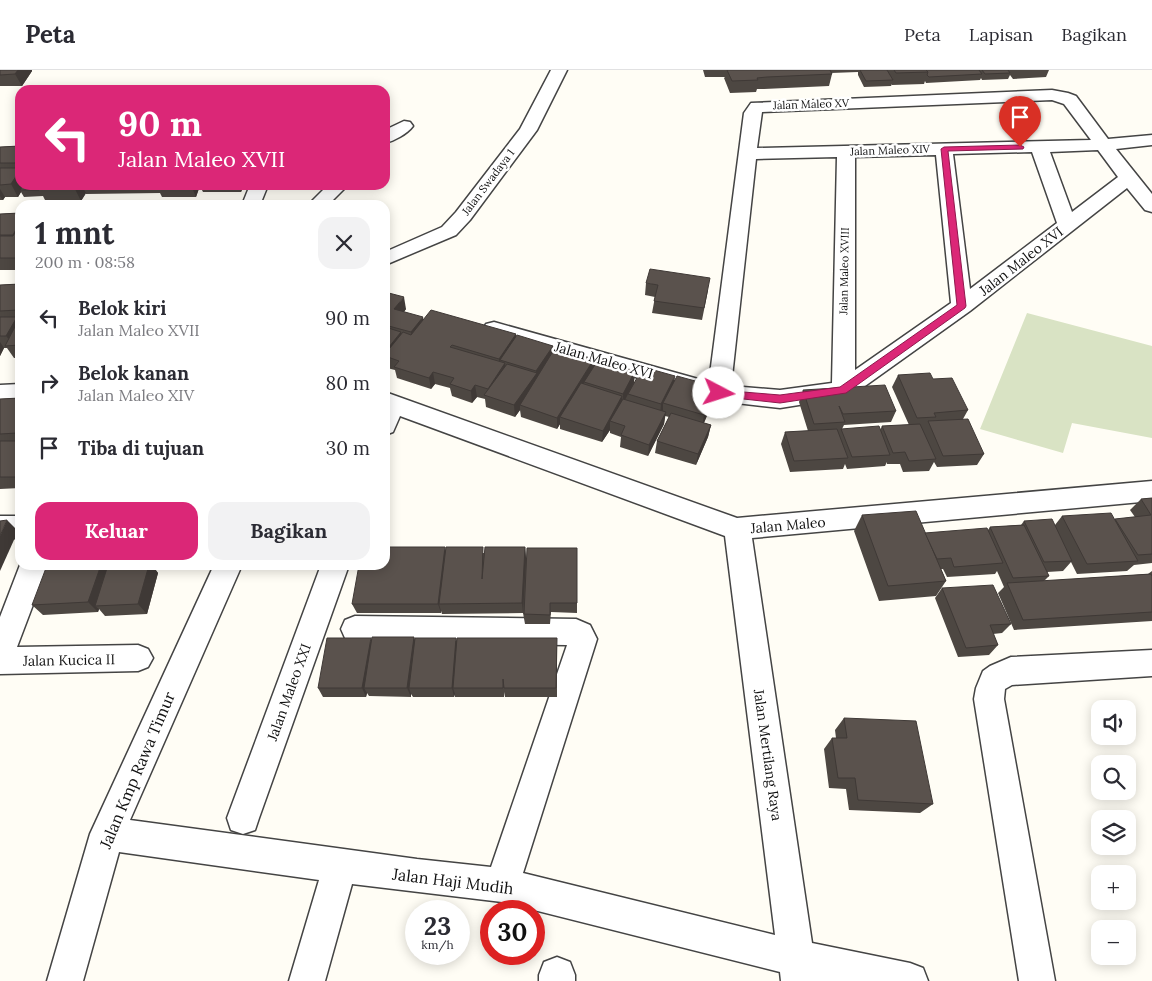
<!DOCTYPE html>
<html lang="id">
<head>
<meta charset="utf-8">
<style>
	:root { --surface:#fff; --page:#f2f2f3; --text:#2b2b33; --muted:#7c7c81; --line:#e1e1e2; --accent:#db2777 }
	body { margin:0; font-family:Lora,serif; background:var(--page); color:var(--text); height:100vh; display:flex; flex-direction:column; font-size:19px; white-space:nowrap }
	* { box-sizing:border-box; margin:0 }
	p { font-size:16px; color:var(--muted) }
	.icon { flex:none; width:28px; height:28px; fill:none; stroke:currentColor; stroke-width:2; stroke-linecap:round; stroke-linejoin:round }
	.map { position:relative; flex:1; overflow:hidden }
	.side { position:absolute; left:15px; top:130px; width:375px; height:370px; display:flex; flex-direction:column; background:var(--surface); border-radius:15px; box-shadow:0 2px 12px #0003 }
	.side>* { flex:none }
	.banner { position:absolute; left:15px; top:15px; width:375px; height:105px; border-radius:15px; box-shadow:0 2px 12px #0003; background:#db2777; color:#fff; overflow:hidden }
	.fabs { position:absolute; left:1091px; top:630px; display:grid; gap:10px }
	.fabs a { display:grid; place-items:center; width:45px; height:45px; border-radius:10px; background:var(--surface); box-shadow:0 2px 12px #0003; font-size:25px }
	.speed { position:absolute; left:405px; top:830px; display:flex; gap:10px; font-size:25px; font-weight:700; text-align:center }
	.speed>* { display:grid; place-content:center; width:65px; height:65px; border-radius:50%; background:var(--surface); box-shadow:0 2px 12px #0003; line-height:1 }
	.speed small { font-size:12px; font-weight:400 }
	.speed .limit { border:8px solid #d22; background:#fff; color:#111 }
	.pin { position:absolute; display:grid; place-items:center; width:42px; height:42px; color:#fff; margin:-51px -21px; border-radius:50% 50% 50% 0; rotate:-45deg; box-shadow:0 0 5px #0007 }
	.pin .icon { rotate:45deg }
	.me { position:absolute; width:55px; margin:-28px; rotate:95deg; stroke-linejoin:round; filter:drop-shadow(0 0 4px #0008) }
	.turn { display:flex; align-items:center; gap:18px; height:105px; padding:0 20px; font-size:22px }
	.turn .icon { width:65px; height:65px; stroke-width:2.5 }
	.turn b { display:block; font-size:35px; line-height:42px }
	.round { display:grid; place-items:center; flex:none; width:52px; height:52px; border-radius:15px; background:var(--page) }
	.headline { display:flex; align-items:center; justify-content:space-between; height:85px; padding:0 20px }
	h1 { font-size:30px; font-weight:700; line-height:38px }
	.cta { display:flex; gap:10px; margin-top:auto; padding:10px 20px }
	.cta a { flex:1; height:58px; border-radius:15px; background:var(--accent); color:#fff; font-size:20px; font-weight:700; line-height:58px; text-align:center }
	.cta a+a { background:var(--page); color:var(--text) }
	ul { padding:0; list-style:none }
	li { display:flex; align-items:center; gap:15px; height:65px; padding:0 20px }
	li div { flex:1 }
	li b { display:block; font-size:19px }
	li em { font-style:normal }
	header { display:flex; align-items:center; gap:30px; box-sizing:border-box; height:70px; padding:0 25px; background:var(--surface); border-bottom:1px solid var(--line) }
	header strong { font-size:24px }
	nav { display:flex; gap:28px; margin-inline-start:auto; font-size:18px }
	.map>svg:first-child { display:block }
	.cemetery { fill:#d9e3c4 }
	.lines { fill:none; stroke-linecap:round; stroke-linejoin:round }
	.street-casing { stroke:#444; stroke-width:3 }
	.street { fill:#fff; fill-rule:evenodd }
	.wall { fill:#4d4742 }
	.shaded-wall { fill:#3f3936 }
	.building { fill:#5a524d; stroke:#3f3936 }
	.route { fill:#db2777; stroke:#8e194d }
	.labels { text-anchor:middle; stroke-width:5; stroke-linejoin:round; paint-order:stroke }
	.far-street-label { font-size:11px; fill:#111; stroke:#fff }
	.street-label { font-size:14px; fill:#111; stroke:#fff }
	.near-street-label { font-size:16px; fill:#111; stroke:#fff }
</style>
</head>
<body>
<header>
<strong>Peta</strong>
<nav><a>Peta</a><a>Lapisan</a><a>Bagikan</a></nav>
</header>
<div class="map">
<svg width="1152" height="911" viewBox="0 0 1152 911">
	<rect width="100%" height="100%" fill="#fffdf5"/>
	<!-- cemetery -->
	<polygon class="cemetery" points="1027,243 1152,276 1152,368 1072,353 1063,383 980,359"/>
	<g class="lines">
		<defs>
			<g id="street">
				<polygon points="551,0 567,0 537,60 470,150 456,165 385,195 385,182 442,157 456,142 520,59"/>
				<path d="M1052,20L1068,23L1076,26L1108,69L1152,65V75L1116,79L1152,124V142L1145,140L1127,118L970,241L851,326L843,328L780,338L719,331L486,264L483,259L486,254L494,252L709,312L744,43L751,33ZM1052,30L1064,34L1091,70L757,78L762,42ZM1098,80L1118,107L1072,142L1050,82ZM1032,82L1057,153L970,219L953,84ZM936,85L951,233L855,300V87ZM837,87L832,313L780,320L731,316L756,89Z"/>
				<path d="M404,51L410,52L413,56C407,64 394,71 385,73V60Z"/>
				<polygon points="250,115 268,115 260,135 242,135"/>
				<polygon points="328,115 348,115 328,135 308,135"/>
				<polygon points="20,314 20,330 0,331 0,315"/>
				<polygon points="385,322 737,448 1152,411 1152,431 752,468 812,873 910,893 923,898 928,911 781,911 780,902 502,832 352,814 325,911 289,911 319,810 119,782 83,911 47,911 90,764 214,495 242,495 130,750 417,789 491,797 567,575 355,572 345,568 341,559 345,550 355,546 576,549 590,555 597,569 523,803 775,865 725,466 400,346 393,362 385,365"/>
				<rect x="0" y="446" width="20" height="22"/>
				<polygon points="20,495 48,495 17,577 138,575 148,579 153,588 148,597 138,601 0,604 0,547"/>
				<polygon points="321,495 349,495 259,748 255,760 243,764 231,760 227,748"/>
				<polygon points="1152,580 1152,606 1012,615 1005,619 1004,629 1055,911 1019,911 974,629 976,618 983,601 990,596 1011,587"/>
				<polygon points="557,887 570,892 575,905 575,911 539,911 539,905 544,892"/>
			</g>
		</defs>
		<!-- street casing -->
		<use href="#street" class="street-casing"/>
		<!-- street -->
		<use href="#street" class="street"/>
	</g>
	<!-- wall -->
	<g class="wall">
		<polygon points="0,0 32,1 22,16 0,16"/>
		<polygon points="703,0 1049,0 1046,7 1013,9 1010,5 1008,9 982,10 981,8 980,10 926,13 925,11 924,14 892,15 892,14 891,16 864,17 858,5 858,2 831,3 832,4 829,16 764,19 757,19 756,22 730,23 724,8 725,7 705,7"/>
		<polygon points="20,76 20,115 244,115 241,122 203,122 200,116 196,127 162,127 160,123 86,124 86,123 81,131 46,132 43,126 24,127 21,122 18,127 5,127 3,130 0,130 0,77"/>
		<polygon points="20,143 20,200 0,200 0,144"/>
		<polygon points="646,213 708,220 702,250 652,243 655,227 645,225"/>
		<polygon points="20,214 20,288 14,288 7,278 4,278 0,286 0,215"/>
		<polygon points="385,222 406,239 404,242 423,250 516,264 516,267 553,276 553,281 594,296 635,301 634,312 675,310 714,329 704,353 711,355 708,367 696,395 655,383 657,371 669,347 665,346 664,354 648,386 620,377 621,367 610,363 610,360 602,372 560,359 560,354 557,359 521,347 520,340 515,347 486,337 485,329 477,327 472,333 452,326 450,318 435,314 431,319 397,308 395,300 387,298 386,296 385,297"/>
		<polygon points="898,305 933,309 968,340 963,349 984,384 977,395 937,397 934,392 929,401 903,402 900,394 887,394 887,392 885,396 847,399 845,394 843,399 790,402 781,374 785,362 808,361 799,332 803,320 896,341 891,352 844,355 842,359 880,360 882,356 909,355 892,317"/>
		<polygon points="20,328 20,418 0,419 0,329"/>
		<polygon points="1152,428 1152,493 1134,495 1127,501 1077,504 1071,492 1063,501 1047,502 1049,506 1044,511 1148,504 1152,501 1152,551 1014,560 998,523 1004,517 997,501 995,504 947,507 943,499 941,499 946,511 936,526 879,531 854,461 862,445 925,463 988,460 990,457 1021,455 1024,451 1055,455 1062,446 1115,449 1135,447 1130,440 1141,429"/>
		<polygon points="525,477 526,488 577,478 577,543 551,542 550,554 525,554 523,543 442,544 441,541 441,543 357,543 352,534 446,480 484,483"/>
		<polygon points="50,495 165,495 164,498 155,499 158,503 147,544 105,546 99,539 98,542 43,545 32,535 53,498"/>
		<polygon points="942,518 1011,554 1002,563 993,564 998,575 989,585 958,587 935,528"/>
		<polygon points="414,567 415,571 457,571 557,577 557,627 505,627 504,622 504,627 455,627 455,624 454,627 413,627 411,624 411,627 369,626 367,623 366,627 323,627 318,618 372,571"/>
		<polygon points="844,648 933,734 920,743 849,740 846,719 829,718 824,679 832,668 836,668 835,660"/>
	</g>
	<!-- shaded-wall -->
	<g class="shaded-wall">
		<polygon points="18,0 32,0 32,1 22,16 15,4"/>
		<polygon points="20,85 20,115 26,115 20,120 21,122 18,127 11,114 19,101 15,93"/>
		<polygon points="77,115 81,115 86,123 81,131 75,119"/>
		<polygon points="191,115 200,115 196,127"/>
		<polygon points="239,115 244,115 241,122"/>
		<polygon points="0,119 5,127 3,130 0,126"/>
		<polygon points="404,227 406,239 397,251 394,239"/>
		<polygon points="17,247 20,251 14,275 6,266"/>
		<polygon points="423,247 425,259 413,274 411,262"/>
		<polygon points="401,262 404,274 385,286 385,282"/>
		<polygon points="516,264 517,276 500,290 501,300 505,293 507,305 489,327 488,319 500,301 499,289"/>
		<polygon points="0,272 4,278 0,286"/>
		<polygon points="553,276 553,288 520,335 520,340 515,347 514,335 536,303 536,301"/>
		<polygon points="594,289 594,301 584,312 584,316 560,347 560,354 557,359 557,348"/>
		<polygon points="635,301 634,312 622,336 623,324"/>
		<polygon points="433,302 435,314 431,319 429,308"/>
		<polygon points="675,306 674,318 663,333 663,340 660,346 661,334"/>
		<polygon points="475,315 477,327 472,333 471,321"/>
		<polygon points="717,317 714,329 702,357 704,345"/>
		<polygon points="622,326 622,338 610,351 610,360 602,372 603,361"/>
		<polygon points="666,342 664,354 648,386 649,375"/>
		<polygon points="711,355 708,367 696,395 698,384"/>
		<polygon points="20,356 20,363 18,363 20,365 20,367 17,363"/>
		<polygon points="7,450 18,461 0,501 0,466"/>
		<polygon points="445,477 447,487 439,534 441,541 441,543 438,534"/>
		<polygon points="525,477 526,488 523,543 522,533"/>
		<polygon points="101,495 110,505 95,536 99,539 98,542 88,532"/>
		<polygon points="149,495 152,495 158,503 147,544 138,534"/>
		<polygon points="414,567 417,577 409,618 411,624 411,627 407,618"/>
		<polygon points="371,568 375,578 364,618 367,623 366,627 362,618"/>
		<polygon points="456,568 459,577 453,618 455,624 454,627 452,618"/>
	</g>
	<!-- building -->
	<g class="building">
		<polygon points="0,0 18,0 15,4 0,5"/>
		<polygon points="727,0 830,0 832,4 767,7 757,8 758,10 732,11"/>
		<polygon points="860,0 887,0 893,10 866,11"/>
		<polygon points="894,0 926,0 928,2 896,3"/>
		<polygon points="926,0 979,0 982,4 929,7 927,5 928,2"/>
		<polygon points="982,0 1008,0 1010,3 985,4"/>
		<polygon points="20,76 20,85 15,93 0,93 0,77"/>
		<polygon points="0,98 20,98 20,100 11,114 0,115"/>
		<polygon points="24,115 42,115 39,120 20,120"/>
		<polygon points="42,115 77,115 75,119 39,119"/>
		<polygon points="20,143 20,152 13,165 0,165 0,144"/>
		<polygon points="20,155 20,188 0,188 0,166 13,166"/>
		<polygon points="650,199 710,208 704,238 654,231 658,215 646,213"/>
		<polygon points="20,214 20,237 18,240 0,241 0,215"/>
		<polygon points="385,222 404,227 394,239 423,247 411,262 385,255"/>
		<polygon points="431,240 516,264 499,289 452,275 450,277 505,293 488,319 475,315 471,321 450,314 454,308 433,302 429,308 394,297 399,291 385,286 385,284 403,262 411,265"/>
		<polygon points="0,247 17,247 6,266 0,266"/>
		<polygon points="20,247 20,275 5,276"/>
		<polygon points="385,257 401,262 385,282"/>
		<polygon points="517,265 553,276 536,301 500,290"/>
		<polygon points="555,278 594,289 557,348 520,335"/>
		<polygon points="598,290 635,301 623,324 584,312"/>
		<polygon points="507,294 537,303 514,335 484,325"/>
		<polygon points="643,297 675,306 661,334 628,324"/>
		<polygon points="930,303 933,309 952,308 968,340 934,343 936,347 917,348 898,305"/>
		<polygon points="677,306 717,317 704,345 663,333"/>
		<polygon points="581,313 622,326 603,361 560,347"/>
		<polygon points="885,315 896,341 843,344 839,336 845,352 814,354 803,320"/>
		<polygon points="20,328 20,356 17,363 0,364 0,329"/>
		<polygon points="623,329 666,342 649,375 621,365 625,356 610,351"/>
		<polygon points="671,343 711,355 698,384 657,371"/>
		<polygon points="968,349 984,384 943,386 928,351"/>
		<polygon points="920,354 936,389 909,391 905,382 893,383 882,356"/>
		<polygon points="879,356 890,385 852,387 841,359"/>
		<polygon points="837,359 848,388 794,391 785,362"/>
		<rect x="0" y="371" width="20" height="36"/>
		<polygon points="1152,428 1152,484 1138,485 1115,449 1151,445 1141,429"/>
		<polygon points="916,441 946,511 888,516 862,445"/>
		<polygon points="1111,443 1138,491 1087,494 1062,446"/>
		<polygon points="1052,449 1072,491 1044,492 1024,451"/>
		<polygon points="7,450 0,466 0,451"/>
		<polygon points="1024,455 1049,506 1013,508 990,457"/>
		<polygon points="987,458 1003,493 954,497 951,488 937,489 925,463"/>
		<polygon points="385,477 445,477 438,534 352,534 359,495 385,495"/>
		<polygon points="446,477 483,477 482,509 485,477 525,477 522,533 439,534"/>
		<polygon points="527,478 577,478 577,533 550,533 550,545 524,544"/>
		<polygon points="101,495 88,532 32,535 46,498"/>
		<polygon points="108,495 149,495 138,534 95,536"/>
		<polygon points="1151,504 1152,506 1152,542 1023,550 1007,513"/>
		<polygon points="993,515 1011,554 990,555 998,575 966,578 942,518"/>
		<polygon points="372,567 414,567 407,618 364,618"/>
		<polygon points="327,568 371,568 362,618 318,618"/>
		<polygon points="415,568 456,568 452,618 409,618"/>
		<polygon points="457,568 557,568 556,618 504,618 503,609 503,618 453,618"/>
		<polygon points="844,648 916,651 933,734 858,730 855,708 838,708 832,668 847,668"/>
	</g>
	<!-- route -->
	<polygon class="route" points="1020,75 1024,77 1023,79 948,81 966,236 965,238 846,323 780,333 716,326 716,321 719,320 780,325 840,317 957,235 941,79 944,77"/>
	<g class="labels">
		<!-- far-street labels -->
		<g class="far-street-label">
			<text transform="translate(811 34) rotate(-2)" y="4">Jalan Maleo XV</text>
			<text transform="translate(890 80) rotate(-2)" y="4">Jalan Maleo XIV</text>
			<text transform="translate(488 112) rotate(-53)" y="4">Jalan Swadaya 1</text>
			<text transform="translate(844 201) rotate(-89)" y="4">Jalan Maleo XVIII</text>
		</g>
		<!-- street labels -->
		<g class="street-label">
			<text transform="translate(1021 191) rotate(-38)" y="5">Jalan Maleo XVI</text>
			<text transform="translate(604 290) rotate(16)" y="5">Jalan Maleo XVI</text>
			<text transform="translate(788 455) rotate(-5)" y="5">Jalan Maleo</text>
			<text transform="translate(69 590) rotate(-1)" y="5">Jalan Kucica II</text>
			<text transform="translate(289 622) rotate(-70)" y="5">Jalan Maleo XXI</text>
			<text transform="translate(768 685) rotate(82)" y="5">Jalan Mertilang Raya</text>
		</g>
		<!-- near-street labels -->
		<g class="near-street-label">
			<text transform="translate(137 700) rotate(-67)" y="6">Jalan Kmp Rawa Timur</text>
			<text transform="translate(453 811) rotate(7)" y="6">Jalan Haji Mudih</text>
		</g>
	</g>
</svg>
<div class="fabs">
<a><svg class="icon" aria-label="sound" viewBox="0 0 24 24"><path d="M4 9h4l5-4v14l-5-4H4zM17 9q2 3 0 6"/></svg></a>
<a><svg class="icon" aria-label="search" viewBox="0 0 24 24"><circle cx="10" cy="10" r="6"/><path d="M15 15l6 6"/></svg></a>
<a><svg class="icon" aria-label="layers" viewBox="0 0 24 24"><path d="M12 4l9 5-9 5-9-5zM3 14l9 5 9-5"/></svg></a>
<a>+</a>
<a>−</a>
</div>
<div class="speed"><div>23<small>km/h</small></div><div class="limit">30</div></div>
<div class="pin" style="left:1020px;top:77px;background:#d93025"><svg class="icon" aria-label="arrive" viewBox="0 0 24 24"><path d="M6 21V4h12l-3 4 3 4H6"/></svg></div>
<svg class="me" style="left:719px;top:323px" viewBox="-20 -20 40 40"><circle r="19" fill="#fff"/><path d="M0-13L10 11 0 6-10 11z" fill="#db2777"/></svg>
<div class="banner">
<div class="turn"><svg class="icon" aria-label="left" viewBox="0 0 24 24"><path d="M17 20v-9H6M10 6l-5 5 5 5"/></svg><div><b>90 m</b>Jalan Maleo XVII</div></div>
</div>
<section class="side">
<div class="headline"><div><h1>1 mnt</h1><p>200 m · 08:58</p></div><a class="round"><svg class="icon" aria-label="close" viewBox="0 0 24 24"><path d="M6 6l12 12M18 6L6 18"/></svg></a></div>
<ul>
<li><svg class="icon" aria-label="left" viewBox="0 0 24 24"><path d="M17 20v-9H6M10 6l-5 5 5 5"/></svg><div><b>Belok kiri</b><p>Jalan Maleo XVII</p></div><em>90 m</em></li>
<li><svg class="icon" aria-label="right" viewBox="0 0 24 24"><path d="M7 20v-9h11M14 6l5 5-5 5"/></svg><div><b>Belok kanan</b><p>Jalan Maleo XIV</p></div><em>80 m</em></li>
<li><svg class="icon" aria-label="arrive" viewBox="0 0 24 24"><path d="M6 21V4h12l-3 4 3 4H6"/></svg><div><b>Tiba di tujuan</b></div><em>30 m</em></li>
</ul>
<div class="cta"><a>Keluar</a><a>Bagikan</a></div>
</section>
</div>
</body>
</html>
